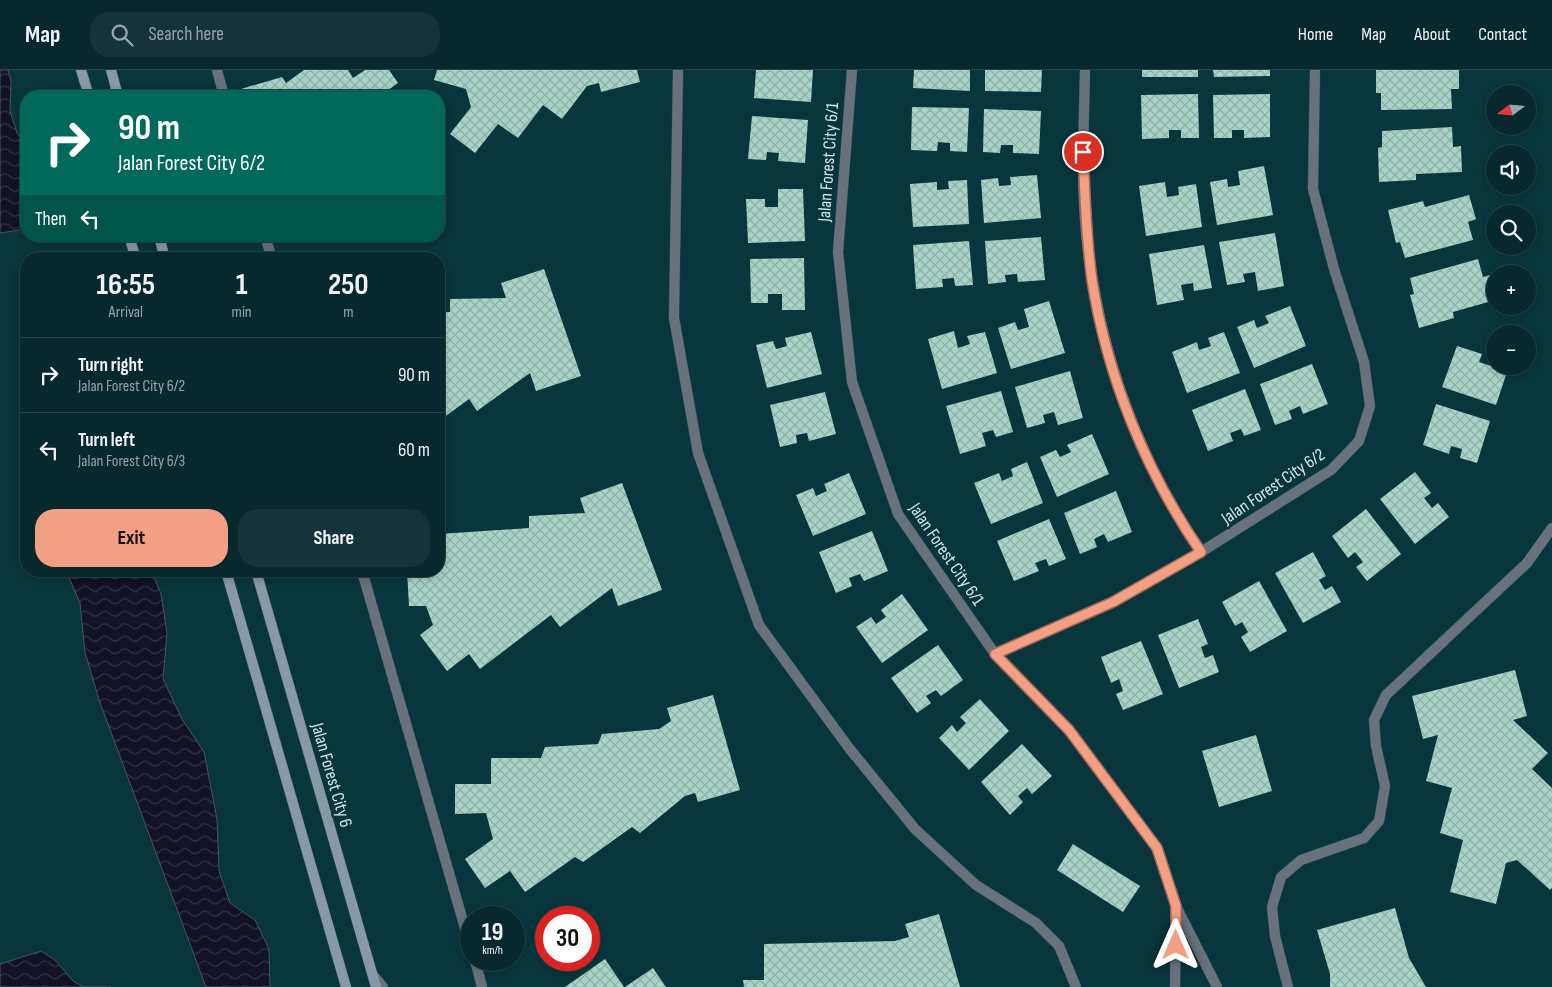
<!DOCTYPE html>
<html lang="en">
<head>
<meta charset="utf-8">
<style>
	:root { --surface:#07282d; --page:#153439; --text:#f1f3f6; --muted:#98a6aa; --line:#284449; --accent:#f39f84 }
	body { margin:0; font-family:"Sofia Sans Condensed",sans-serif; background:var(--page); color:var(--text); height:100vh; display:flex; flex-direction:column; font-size:19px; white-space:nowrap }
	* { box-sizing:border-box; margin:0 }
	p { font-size:16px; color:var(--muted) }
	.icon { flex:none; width:28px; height:28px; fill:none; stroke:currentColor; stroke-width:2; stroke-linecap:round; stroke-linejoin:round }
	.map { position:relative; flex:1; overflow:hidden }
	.panel { position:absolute; left:20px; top:182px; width:425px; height:325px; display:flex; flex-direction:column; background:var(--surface); border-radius:20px; box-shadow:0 2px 8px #0003,0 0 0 1px var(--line) }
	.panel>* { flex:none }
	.top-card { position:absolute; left:20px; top:20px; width:425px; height:152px; border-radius:20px; box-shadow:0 2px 8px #0003,0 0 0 1px var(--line); background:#00695c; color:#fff; overflow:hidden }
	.needle { width:32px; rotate:254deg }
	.buttons { position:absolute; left:1486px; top:15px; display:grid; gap:10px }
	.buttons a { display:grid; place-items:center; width:50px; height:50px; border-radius:50%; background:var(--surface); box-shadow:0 2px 8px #0003,0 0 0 1px var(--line); font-size:25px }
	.speed { position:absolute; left:460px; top:836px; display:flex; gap:10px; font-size:25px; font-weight:700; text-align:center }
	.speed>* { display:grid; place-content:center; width:65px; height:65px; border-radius:50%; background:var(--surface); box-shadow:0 2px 8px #0003,0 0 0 1px var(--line); line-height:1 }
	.speed small { font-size:12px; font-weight:400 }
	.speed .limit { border:8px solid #d22; background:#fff; color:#111 }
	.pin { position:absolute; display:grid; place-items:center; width:42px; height:42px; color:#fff; margin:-21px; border:2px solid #fff; border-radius:50%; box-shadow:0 1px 5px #0007 }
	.me { position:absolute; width:55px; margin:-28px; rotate:0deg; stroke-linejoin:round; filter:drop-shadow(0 0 4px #0008) }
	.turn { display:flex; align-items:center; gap:18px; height:105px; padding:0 15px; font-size:22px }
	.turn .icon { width:65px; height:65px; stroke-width:2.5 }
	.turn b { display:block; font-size:35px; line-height:42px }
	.then { display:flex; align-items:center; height:48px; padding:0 15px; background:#0003; gap:10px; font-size:19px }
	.eta { display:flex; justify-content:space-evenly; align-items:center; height:85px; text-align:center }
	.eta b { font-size:30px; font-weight:700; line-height:35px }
	.action { display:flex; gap:10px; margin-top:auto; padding:10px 15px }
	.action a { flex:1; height:58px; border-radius:20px; background:var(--accent); color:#111; font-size:20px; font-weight:700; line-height:58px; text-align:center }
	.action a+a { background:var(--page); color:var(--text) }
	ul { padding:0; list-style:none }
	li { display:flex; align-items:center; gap:15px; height:75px; padding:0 15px; border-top:1px solid var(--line) }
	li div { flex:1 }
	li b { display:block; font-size:19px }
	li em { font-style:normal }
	header { display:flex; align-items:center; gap:30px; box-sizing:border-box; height:70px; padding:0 25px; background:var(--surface); border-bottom:1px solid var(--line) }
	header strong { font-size:24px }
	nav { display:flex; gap:28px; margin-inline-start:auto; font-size:18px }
	.search { width:350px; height:45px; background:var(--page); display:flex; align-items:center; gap:12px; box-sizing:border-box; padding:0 18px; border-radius:20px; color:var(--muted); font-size:19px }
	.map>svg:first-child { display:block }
	.water { fill:url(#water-waves); stroke:#4b5263 }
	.building { fill:url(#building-cross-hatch) }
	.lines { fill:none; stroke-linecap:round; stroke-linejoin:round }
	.lane-casing { stroke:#295158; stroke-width:11 }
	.street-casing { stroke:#295158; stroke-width:11 }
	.secondary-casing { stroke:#295158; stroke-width:11 }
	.lane { stroke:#67727c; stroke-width:10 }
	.street { stroke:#67727c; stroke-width:10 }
	.secondary { stroke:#8798a8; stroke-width:10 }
	.route-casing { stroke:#9e6756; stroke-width:12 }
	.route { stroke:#f39f84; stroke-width:9 }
	.labels { text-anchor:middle; stroke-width:5; stroke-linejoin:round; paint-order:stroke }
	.street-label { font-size:18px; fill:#d1e7eb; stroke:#09353c }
</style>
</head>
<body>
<header>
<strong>Map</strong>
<div class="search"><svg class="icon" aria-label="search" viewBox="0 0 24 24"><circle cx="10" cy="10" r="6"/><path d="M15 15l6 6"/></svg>Search here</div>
<nav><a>Home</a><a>Map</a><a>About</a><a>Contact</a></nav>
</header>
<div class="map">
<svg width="1552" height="917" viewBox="0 0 1552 917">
	<defs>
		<pattern id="water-waves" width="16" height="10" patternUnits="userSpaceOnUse" patternTransform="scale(1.25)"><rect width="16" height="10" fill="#121229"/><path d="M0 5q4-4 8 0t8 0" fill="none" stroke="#333448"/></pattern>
		<pattern id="building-cross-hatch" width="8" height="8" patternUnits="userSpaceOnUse" patternTransform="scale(1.25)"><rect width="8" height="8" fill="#a9d3c7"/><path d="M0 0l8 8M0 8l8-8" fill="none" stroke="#8eb0a7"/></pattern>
	</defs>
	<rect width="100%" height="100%" fill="#09353c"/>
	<!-- water -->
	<g class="water">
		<polygon points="0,0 8,0 11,11 10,41 17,63 26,75 26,159 0,163"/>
		<polygon points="66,501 152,502 161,524 167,563 163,609 182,649 204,682 217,749 219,801 230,833 255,850 269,879 270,917 206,917 99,630 85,582 80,533"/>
		<polygon points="41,881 55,890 73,911 84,917 111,917 0,917 0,894"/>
	</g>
	<!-- building -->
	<g class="building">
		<polygon points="304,0 348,0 353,8 365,0 389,0 398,13 380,26 243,26 241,19 282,7 286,13"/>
		<polygon points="437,0 637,0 640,12 601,22 599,13 587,16 562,49 543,35 518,68 498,54 475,83 450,64 471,37 466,19 434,10"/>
		<polygon points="756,0 813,0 811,32 754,28"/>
		<polygon points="914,0 970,0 970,21 913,18"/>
		<polygon points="985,0 1042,0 1041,22 985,21"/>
		<rect x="1142" y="0" width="56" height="7"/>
		<polygon points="1213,0 1270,0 1270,6 1214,7"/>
		<polygon points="1376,0 1459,0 1459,19 1451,19 1452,39 1381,40 1381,23 1376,23"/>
		<polygon points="1198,24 1199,68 1181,68 1181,60 1169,60 1169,68 1142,69 1141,25"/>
		<polygon points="1270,24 1270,67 1244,68 1244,60 1232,60 1232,68 1214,68 1213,25"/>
		<polygon points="912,37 969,38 967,82 950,81 950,73 938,72 937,81 911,80"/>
		<polygon points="984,39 1041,41 1039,84 1013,83 1013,75 1001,75 1000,83 983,82"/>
		<polygon points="752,46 808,50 805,93 778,91 779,83 767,82 766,90 748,89"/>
		<polygon points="1452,57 1453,77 1461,76 1462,102 1416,104 1416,110 1379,112 1378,78 1382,77 1382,61"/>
		<polygon points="1264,96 1273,145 1217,155 1210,112 1227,109 1228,117 1240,115 1238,101"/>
		<polygon points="1037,105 1041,148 984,153 981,110 998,108 999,116 1011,115 1010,107"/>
		<polygon points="967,110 969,154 913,157 910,114 937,112 937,120 949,119 948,111"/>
		<polygon points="1165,112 1167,127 1179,125 1178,117 1196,114 1202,157 1146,166 1139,116"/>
		<polygon points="778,119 803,119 805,171 748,173 746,129 765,129 765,137 778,137"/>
		<polygon points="1469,125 1476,149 1468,152 1473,170 1405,188 1400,172 1396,173 1388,140 1423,131 1425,137"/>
		<polygon points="1275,163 1284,216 1258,221 1255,202 1243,204 1245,212 1227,215 1219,172"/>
		<polygon points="1041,167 1045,210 1018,212 1017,204 1005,205 1006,212 988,214 985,171"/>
		<polygon points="969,171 973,215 955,216 954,208 942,209 943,217 916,219 913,175"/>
		<polygon points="1204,175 1212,218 1194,221 1193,213 1181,215 1184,230 1157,235 1149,184"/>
		<polygon points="804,188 805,240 782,240 782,224 768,224 768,233 751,233 750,189"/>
		<polygon points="1478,189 1483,207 1490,205 1495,230 1453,242 1454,248 1419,258 1410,225 1414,224 1410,208"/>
		<polygon points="544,199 581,306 536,321 530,303 477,341 469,329 439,351 439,242 450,242 450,229 506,228 501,213"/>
		<polygon points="1049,231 1065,283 1011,299 998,258 1015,252 1018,260 1029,257 1024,239"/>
		<polygon points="1290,236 1306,276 1254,298 1237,257 1254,250 1257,258 1269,253 1265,246"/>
		<polygon points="954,261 958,278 970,274 967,266 985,262 997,303 942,319 928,269"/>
		<polygon points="811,262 822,304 767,318 756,275 773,271 776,279 787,276 785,268"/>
		<polygon points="1224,262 1240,303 1187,323 1172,282 1197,272 1199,280 1211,276 1208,268"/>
		<polygon points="1457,276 1482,284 1479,292 1491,296 1493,288 1495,296 1509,296 1496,335 1442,317"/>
		<polygon points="1312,294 1328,334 1303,344 1300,336 1289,341 1292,349 1275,355 1260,314"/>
		<polygon points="1070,301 1083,348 1058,355 1054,342 1043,345 1045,353 1027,358 1015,317"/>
		<polygon points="1245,319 1261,360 1244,366 1241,359 1230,363 1233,371 1208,381 1192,340"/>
		<polygon points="1001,321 1013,362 996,367 993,360 982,363 986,376 960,384 946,336"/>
		<polygon points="825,322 836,364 809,371 807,363 796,365 797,373 780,377 770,335"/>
		<polygon points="1436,334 1490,351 1477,393 1460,388 1462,379 1451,376 1449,384 1423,375"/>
		<polygon points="1092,364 1109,404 1057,427 1040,387 1056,380 1060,387 1071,382 1067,375"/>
		<polygon points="1027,392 1043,433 991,454 974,413 999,403 1002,411 1013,406 1011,399"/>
		<polygon points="1415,402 1431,423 1424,428 1432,438 1438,433 1449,447 1415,474 1380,429"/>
		<polygon points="849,403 866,444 813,466 796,425 813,418 816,426 827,421 824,414"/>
		<polygon points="622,413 662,520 618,536 612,518 560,557 551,545 480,599 469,584 447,601 420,565 433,555 426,536 409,536 407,501 439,501 439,464 529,458 529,446 585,443 580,428"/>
		<polygon points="1116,421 1132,462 1108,472 1104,464 1094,469 1097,477 1080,484 1064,443"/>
		<polygon points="1366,439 1401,484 1367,511 1356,497 1363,492 1355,482 1348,488 1332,466"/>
		<polygon points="1049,449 1066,489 1049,496 1046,489 1035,493 1039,501 1014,511 997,471"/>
		<polygon points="872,461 888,501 864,511 860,504 849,508 852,516 836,523 819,482"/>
		<polygon points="1313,482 1326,506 1319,510 1325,520 1332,516 1341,532 1303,553 1275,503"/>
		<polygon points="1259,511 1287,561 1250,582 1241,567 1248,562 1242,552 1235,556 1222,532"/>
		<polygon points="902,524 928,560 882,593 856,557 871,547 876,554 886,547 881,540"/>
		<polygon points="1198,549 1208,574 1201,577 1205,588 1213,585 1219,602 1179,618 1158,565"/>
		<polygon points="1141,571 1163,624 1123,640 1116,624 1123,621 1119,609 1111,613 1101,587"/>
		<polygon points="938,575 963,610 941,626 936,620 926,626 931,633 917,643 891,608"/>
		<polygon points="1515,600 1527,646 1513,650 1548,683 1532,699 1552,718 1552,818 1550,820 1517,790 1506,793 1496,834 1450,822 1463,770 1440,763 1452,718 1426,711 1438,665 1423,669 1412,626"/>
		<polygon points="713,625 740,720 698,732 695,723 685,726 640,763 632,757 583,792 575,787 525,822 510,801 485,818 465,789 493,769 486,743 455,744 455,714 491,714 491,688 541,688 545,677 598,674 602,664 659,659 671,651 667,638"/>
		<polygon points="980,629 1009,661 969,700 939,668 952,655 957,662 966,653 960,647"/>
		<polygon points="1256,665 1272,721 1219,737 1202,681"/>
		<polygon points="1022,674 1052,706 1032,724 1027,718 1018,726 1023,732 1010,745 981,712"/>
		<polygon points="1073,774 1140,816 1123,842 1057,800"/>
		<polygon points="1395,838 1409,888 1426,917 1330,917 1330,904 1317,860"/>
		<polygon points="939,844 960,917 744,917 743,910 764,910 764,874 895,871 909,867 905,854"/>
		<polygon points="605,889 624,917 565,917"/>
		<polygon points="653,898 666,917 625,917"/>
	</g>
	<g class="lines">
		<defs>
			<g id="lane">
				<polyline points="217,0 224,26"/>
				<polyline points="678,0 674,248 698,383 759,555 849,678 915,759 976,815 1036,853 1059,876 1076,917"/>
				<polyline points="265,166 272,189"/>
				<polyline points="362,501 471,879"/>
				<polyline points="475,890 482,917"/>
				<polyline points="373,905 383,917"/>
				<polyline points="1288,917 1275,866 1272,837 1281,807 1301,790 1364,768 1379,751 1385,716 1376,676 1374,650 1386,625 1527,493 1552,458"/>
			</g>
			<g id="street">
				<polyline points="852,0 838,182 852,312 898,444 995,584 1069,660 1157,778 1176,836 1217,917"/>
				<path d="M1085,0C1084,54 1081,108 1086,162C1098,277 1136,387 1201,482"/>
				<polyline points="995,584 1113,532 1201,482 1331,400 1359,371 1370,336 1364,292 1334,199 1313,119 1315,0"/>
				<polyline points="1175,917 1176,839"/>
			</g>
			<g id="secondary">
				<polyline points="81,0 89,26"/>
				<polyline points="111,0 118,26"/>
				<polyline points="129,166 136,189"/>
				<polyline points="159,166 165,189"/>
				<polyline points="226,501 346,917"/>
				<polyline points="256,501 376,917"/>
			</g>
		</defs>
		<!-- lane casing -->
		<use href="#lane" class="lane-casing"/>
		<!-- street casing -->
		<use href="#street" class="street-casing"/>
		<!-- secondary casing -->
		<use href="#secondary" class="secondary-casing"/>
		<!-- lane -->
		<use href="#lane" class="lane"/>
		<!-- street -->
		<use href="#street" class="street"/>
		<!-- secondary -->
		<use href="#secondary" class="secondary"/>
	</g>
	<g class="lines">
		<defs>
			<path id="route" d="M1083,82C1085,125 1086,168 1092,210C1107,307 1146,402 1201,482L1113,532L995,584L1069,660L1157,778L1176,836V875"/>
		</defs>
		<!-- route casing -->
		<use href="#route" class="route-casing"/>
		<!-- route -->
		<use href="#route" class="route"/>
	</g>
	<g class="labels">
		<!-- street labels -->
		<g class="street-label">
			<text transform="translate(828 92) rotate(-86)" y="6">Jalan Forest City 6/1</text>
			<text transform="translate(1273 416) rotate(-34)" y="6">Jalan Forest City 6/2</text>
			<text transform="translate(947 484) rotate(56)" y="6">Jalan Forest City 6/1</text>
			<text transform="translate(332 705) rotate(74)" y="6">Jalan Forest City 6</text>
		</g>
	</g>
</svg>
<div class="buttons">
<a><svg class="needle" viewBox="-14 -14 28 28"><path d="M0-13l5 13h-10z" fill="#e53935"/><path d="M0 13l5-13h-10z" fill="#98a6aa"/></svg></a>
<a><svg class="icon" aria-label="sound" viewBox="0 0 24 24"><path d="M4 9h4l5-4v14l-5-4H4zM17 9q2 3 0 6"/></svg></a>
<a><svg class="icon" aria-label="search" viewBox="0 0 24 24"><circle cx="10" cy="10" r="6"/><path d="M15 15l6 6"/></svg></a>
<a>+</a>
<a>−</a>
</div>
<div class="speed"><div>19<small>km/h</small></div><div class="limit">30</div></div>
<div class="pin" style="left:1083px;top:82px;background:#d93025"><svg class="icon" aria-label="arrive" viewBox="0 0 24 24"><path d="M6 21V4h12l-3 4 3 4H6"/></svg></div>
<svg class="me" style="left:1176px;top:875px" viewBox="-20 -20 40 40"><path d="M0-17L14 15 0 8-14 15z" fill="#f39f84" stroke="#fff" stroke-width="4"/></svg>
<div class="top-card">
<div class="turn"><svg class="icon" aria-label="right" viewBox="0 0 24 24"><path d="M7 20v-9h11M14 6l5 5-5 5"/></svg><div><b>90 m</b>Jalan Forest City 6/2</div></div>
<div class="then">Then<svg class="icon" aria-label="left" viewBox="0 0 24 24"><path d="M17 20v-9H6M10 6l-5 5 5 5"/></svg></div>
</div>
<section class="panel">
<div class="eta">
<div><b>16:55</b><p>Arrival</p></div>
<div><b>1</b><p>min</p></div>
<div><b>250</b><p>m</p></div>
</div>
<ul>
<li><svg class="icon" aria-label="right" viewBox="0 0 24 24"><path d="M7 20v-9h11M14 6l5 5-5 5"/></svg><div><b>Turn right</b><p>Jalan Forest City 6/2</p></div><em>90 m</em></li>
<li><svg class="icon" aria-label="left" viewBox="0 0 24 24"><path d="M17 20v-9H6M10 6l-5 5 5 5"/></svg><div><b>Turn left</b><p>Jalan Forest City 6/3</p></div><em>60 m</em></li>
</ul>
<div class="action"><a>Exit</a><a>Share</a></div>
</section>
</div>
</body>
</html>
